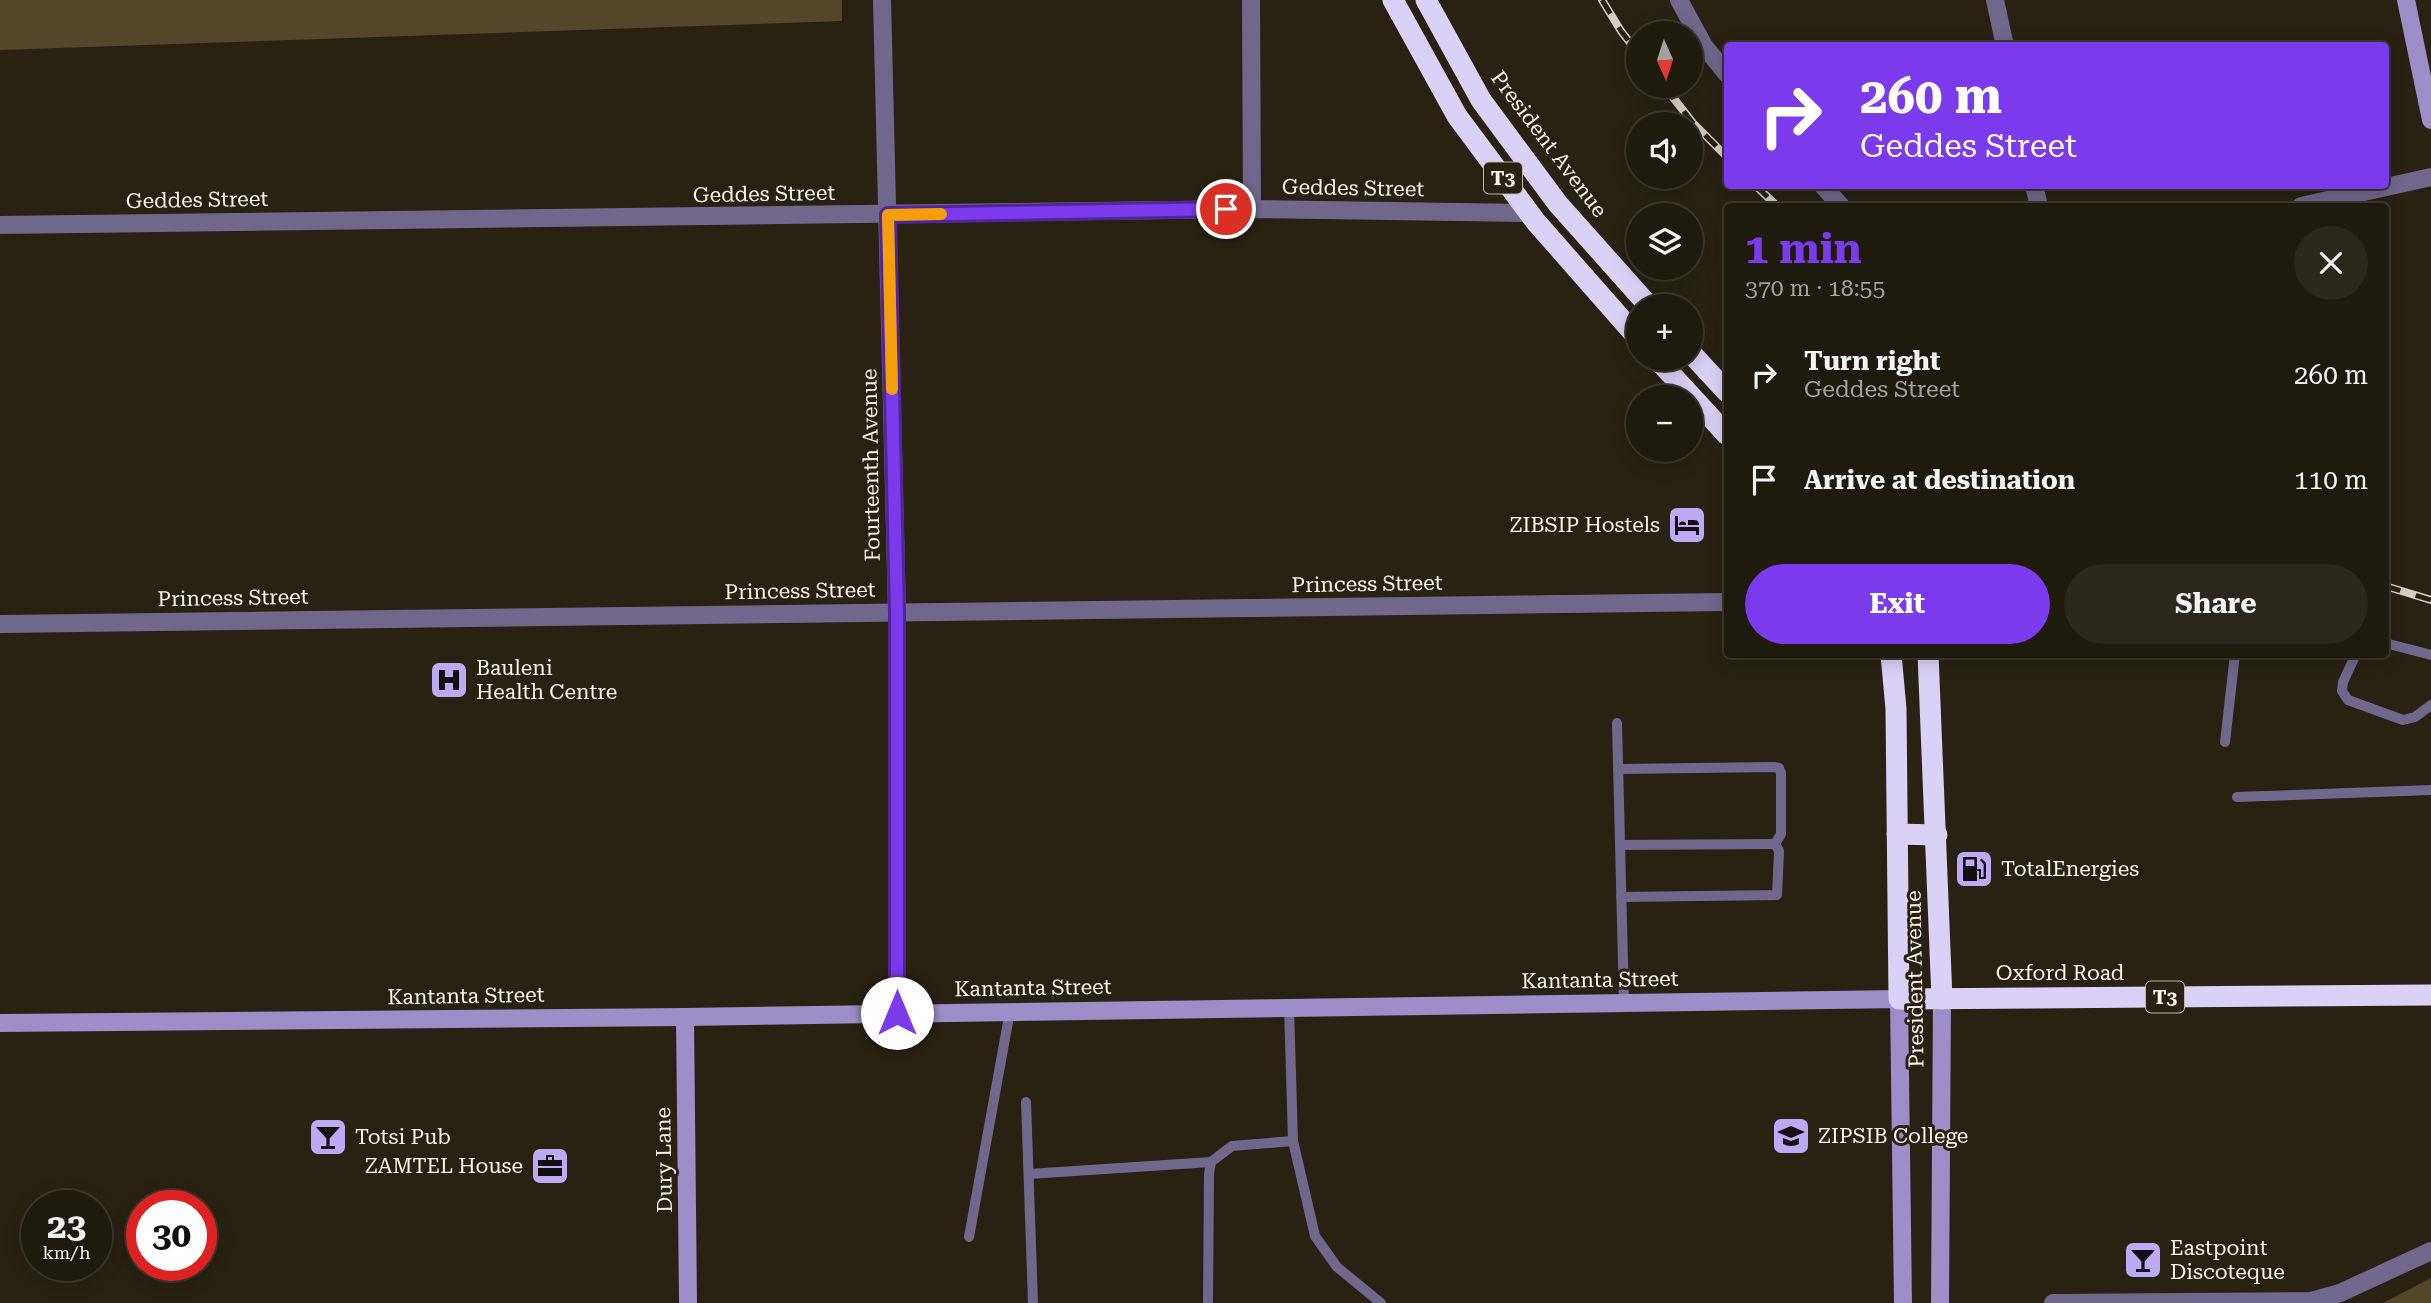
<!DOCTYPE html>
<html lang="en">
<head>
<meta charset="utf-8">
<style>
	:root { --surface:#1f1a0e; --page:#2c271c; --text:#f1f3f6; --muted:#a1a19e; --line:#3c382e; --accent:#7c3aed }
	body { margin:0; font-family:"Roboto Serif",serif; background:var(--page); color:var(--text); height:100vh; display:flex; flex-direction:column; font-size:26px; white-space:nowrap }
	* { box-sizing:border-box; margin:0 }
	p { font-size:23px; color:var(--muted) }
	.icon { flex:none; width:38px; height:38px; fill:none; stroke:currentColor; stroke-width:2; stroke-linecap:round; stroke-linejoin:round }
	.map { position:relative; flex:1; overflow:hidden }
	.side { position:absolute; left:1724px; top:203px; width:665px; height:455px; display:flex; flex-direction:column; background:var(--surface); border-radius:7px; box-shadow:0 4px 18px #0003,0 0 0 2px var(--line) }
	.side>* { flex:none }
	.banner { position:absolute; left:1724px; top:42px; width:665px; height:147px; border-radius:7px; box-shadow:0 4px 18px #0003,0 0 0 2px var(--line); background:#7c3aed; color:#fff; overflow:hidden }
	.needle { width:46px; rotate:177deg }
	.fabs { position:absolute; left:1626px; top:21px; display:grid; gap:14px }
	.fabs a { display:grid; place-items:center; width:77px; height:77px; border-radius:50%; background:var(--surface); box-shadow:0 4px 18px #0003,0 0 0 2px var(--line); font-size:35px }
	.speed { position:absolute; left:21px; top:1190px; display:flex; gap:14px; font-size:35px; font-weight:700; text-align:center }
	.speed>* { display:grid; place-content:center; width:91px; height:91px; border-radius:50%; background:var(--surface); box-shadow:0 4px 18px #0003,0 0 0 2px var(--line); line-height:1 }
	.speed small { font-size:18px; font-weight:400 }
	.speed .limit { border:10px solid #d22; background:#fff; color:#111 }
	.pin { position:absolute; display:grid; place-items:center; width:60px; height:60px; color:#fff; margin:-30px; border:4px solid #fff; border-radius:50%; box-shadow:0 2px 7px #0007 }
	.me { position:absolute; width:77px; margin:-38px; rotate:0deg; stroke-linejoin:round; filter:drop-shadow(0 0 5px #0008) }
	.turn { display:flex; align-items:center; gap:24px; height:147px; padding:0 21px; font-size:32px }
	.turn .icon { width:91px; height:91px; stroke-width:2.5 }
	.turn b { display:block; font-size:49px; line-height:60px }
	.round { display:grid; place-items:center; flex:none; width:74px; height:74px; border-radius:37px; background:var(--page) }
	.summary { display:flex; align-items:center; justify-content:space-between; height:119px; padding:0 21px }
	h1 { font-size:42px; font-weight:700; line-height:52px; color:var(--accent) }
	.action { display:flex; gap:14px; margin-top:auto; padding:14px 21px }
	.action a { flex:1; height:80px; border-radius:42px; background:var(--accent); color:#fff; font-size:28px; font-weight:700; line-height:80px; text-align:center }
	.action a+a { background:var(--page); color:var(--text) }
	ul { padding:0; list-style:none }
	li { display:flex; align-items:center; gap:21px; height:105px; padding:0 21px }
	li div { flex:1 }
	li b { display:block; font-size:26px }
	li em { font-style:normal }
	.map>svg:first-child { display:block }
	.green { fill:#53462a }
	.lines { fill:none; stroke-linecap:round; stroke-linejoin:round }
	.lane { stroke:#70678c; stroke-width:10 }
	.street { stroke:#70678c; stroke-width:18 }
	.secondary { stroke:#9d8dc8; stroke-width:18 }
	.highway { stroke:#dad1f6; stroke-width:21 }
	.rail-casing { stroke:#d3cec3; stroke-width:8 }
	.rail { stroke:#292213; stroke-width:5; stroke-dasharray:16; stroke-linecap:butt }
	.route-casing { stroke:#51269a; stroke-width:18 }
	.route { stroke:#7c3aed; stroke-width:12 }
	.slow { stroke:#f59e0b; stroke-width:12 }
	.labels { text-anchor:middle; stroke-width:6; stroke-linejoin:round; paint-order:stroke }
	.shield { fill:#292213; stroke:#bbb5aa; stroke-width:2 }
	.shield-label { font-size:19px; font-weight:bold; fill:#f9f4ea }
	.street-label { font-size:21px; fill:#f9f4ea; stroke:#292213 }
	.poi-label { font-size:21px; fill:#f9f4ea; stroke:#292213; text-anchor:start }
</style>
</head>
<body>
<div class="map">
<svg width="2431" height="1303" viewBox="0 0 2431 1303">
	<rect width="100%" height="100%" fill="#292213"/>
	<!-- green -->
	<g class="green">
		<polygon points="0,0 842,0 842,21 0,50"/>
		<polygon points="2431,1278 2431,1303 2383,1303"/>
	</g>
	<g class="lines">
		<!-- lane -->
		<g class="lane">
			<polyline points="2385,643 2431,655"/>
			<polyline points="2356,654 2343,682 2342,691 2348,700 2403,720 2415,717 2431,705"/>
			<polyline points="1617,723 1624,1002"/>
			<polyline points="2225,742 2235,654"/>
			<polyline points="1618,769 1774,767 1779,768 1781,773 1781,834 1775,844 1779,851 1777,895 1621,897"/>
			<polyline points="2237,797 2431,790"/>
			<polyline points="1620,845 1775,844"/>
			<polyline points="1289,1007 1293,1141 1315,1236 1337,1267 1381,1303"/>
			<polyline points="1026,1102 1033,1303"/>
			<polyline points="1029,1174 1211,1162"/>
			<polyline points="969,1237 1010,1011"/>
			<polyline points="1208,1303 1209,1174 1211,1162 1232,1146 1293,1141"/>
		</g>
		<!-- street -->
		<g class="street">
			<polyline points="882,0 897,613 897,1013"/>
			<polyline points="1251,0 1252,209"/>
			<polyline points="1679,0 1704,46 1727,74"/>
			<polyline points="1995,0 2005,46"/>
			<polyline points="1823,186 1841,206"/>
			<polyline points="2034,186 2039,206"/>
			<polyline points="2301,206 2431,177"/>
			<polyline points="0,225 1252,209 1529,213"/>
			<polyline points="0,624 1727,602"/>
			<polyline points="2053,1303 2311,1301 2340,1293 2431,1251"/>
		</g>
		<!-- secondary -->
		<g class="secondary">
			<polyline points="2406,0 2431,120"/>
			<polyline points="685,1017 688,1303"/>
			<polyline points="0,1023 685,1017 1899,999 1903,1303"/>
			<polyline points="1940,1303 1942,999"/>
		</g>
		<!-- highway -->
		<g class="highway">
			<polyline points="1393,0 1457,116 1536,222 1638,338"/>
			<polyline points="1426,0 1481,100 1558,204 1649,306"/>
			<polyline points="1690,352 1727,392"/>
			<polyline points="1657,359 1727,435"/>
			<polyline points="1891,654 1896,709 1899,999 2431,995"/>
			<polyline points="1928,654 1942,999"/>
			<polyline points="1897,834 1937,835"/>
		</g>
		<defs>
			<g id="rail">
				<polyline points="1602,0 1621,31 1638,53"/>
				<polyline points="1664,86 1693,123 1727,157"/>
				<polyline points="1756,186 1777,206"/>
				<polyline points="2385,586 2431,600"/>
			</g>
		</defs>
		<!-- rail casing -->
		<use href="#rail" class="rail-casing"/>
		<!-- rail -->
		<use href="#rail" class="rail"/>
	</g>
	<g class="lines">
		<defs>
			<polyline id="route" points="897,1013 897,613 888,215 1226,209"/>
		</defs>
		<!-- route casing -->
		<use href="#route" class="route-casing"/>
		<!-- route -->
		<use href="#route" class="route"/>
		<!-- slow -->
		<polyline class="slow" points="892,389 888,215 941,214"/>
	</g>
	<!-- icons -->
	<defs>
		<symbol id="hotel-square" viewBox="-11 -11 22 22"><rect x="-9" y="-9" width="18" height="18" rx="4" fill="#bea9f5" stroke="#292213"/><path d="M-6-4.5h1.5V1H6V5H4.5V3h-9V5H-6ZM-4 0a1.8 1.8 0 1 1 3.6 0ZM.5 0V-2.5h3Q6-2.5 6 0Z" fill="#111"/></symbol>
		<symbol id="hospital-square" viewBox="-11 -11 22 22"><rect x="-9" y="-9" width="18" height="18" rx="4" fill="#bea9f5" stroke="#292213"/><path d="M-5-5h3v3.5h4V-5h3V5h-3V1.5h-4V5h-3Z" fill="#111"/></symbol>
		<symbol id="fuel-square" viewBox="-11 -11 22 22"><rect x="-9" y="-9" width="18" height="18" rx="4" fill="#bea9f5" stroke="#292213"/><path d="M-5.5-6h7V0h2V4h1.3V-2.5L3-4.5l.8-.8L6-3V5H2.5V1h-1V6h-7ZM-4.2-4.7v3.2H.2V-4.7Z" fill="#111"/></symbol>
		<symbol id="university-square" viewBox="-11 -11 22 22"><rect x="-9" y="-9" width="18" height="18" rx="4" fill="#bea9f5" stroke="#292213"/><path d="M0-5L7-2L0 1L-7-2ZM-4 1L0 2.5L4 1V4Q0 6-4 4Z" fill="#111"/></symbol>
		<symbol id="bar-square" viewBox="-11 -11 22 22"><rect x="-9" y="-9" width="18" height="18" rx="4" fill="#bea9f5" stroke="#292213"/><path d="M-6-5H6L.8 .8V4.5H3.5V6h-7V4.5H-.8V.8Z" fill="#111"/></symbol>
		<symbol id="office-square" viewBox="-11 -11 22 22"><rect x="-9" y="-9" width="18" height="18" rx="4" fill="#bea9f5" stroke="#292213"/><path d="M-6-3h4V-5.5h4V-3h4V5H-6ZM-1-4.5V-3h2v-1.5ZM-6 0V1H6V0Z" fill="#111"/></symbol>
	</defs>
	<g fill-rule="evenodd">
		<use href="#hotel-square" x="1665" y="503" width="44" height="44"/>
		<use href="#hospital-square" x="427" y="658" width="44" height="44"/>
		<use href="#fuel-square" x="1952" y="847" width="44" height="44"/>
		<use href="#university-square" x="1769" y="1114" width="44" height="44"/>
		<use href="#bar-square" x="306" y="1115" width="44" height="44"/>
		<use href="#office-square" x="528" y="1144" width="44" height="44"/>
		<use href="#bar-square" x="2121" y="1238" width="44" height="44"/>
	</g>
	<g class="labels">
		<!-- shield labels -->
		<g class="shield">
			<rect x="1484" y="162.5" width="38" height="31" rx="5"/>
			<rect x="2146" y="981.5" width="38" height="31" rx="5"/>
		</g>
		<g class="shield-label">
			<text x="1503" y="185">T3</text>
			<text x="2165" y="1004">T3</text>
		</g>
		<!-- street labels -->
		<g class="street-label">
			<text transform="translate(1549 144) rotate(53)" y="7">President Avenue</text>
			<text transform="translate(1353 188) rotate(1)" y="7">Geddes Street</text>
			<text transform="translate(764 194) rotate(-1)" y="7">Geddes Street</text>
			<text transform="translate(197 200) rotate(-1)" y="7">Geddes Street</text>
			<text transform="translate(871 465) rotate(-91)" y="7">Fourteenth Avenue</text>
			<text transform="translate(1367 584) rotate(-1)" y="7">Princess Street</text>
			<text transform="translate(800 591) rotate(-1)" y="7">Princess Street</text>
			<text transform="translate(233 598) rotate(-1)" y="7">Princess Street</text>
			<text x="2060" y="980">Oxford Road</text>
			<text transform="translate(1915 979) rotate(-91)" y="7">President Avenue</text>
			<text transform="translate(1600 980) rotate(-1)" y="7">Kantanta Street</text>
			<text transform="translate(1033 988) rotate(-1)" y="7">Kantanta Street</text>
			<text transform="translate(466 996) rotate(-1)" y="7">Kantanta Street</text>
			<text transform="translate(664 1160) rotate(-91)" y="7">Dury Lane</text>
		</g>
		<!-- poi labels -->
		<g class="poi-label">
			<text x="1660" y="532" text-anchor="end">ZIBSIP Hostels</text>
			<text x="476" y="675">Bauleni<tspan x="476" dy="24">Health Centre</tspan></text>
			<text x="2001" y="876">TotalEnergies</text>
			<text x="1818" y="1143">ZIPSIB College</text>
			<text x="355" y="1144">Totsi Pub</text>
			<text x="523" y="1173" text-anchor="end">ZAMTEL House</text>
			<text x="2170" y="1255">Eastpoint<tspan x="2170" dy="24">Discoteque</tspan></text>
		</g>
	</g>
</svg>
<div class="fabs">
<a><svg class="needle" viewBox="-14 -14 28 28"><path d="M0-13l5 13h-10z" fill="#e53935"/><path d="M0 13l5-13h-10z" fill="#a1a19e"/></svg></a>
<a><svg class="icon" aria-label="sound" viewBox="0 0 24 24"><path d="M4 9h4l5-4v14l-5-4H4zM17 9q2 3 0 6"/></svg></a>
<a><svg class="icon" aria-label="layers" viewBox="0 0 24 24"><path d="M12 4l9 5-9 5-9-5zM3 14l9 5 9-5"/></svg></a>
<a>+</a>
<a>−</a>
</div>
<div class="speed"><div>23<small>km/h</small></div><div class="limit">30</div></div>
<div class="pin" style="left:1226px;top:209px;background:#d93025"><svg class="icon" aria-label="arrive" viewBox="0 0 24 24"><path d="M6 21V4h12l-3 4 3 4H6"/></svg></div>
<svg class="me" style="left:897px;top:1013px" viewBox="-20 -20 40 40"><circle r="19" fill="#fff"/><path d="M0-13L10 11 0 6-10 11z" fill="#7c3aed"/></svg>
<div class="banner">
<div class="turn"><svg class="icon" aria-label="right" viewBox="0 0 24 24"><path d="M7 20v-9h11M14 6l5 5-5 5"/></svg><div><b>260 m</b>Geddes Street</div></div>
</div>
<section class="side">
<div class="summary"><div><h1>1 min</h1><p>370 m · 18:55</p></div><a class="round"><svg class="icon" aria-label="close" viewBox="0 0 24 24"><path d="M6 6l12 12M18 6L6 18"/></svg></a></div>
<ul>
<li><svg class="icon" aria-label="right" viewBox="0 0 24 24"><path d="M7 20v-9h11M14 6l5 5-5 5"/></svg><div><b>Turn right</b><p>Geddes Street</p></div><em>260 m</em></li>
<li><svg class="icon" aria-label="arrive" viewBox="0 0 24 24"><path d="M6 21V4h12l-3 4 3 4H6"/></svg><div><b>Arrive at destination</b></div><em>110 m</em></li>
</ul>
<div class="action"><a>Exit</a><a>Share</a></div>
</section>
</div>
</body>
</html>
